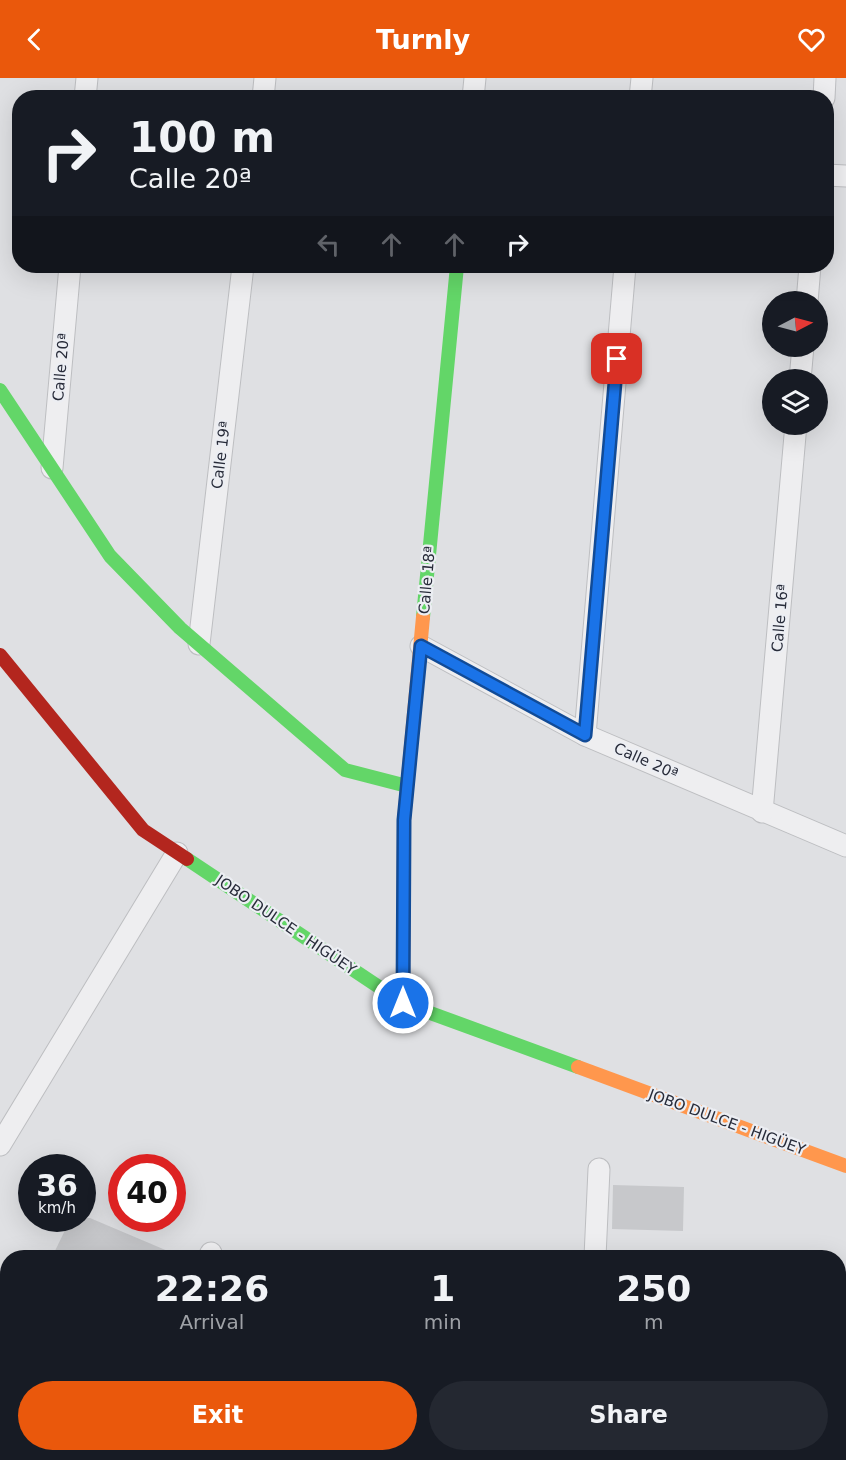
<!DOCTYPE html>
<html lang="en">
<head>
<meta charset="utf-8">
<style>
	:root { --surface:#171b24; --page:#242831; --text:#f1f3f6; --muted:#9ea1a6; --accent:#ea580c }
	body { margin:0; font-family:"DejaVu Sans",sans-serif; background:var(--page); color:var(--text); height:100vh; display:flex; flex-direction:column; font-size:22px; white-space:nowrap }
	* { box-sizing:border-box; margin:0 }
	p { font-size:20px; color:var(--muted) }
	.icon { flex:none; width:33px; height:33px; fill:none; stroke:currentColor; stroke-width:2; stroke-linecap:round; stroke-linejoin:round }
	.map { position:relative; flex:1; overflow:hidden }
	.panel { position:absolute; left:0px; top:1172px; width:846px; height:212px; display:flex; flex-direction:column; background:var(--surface); border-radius:24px 24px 0 0; box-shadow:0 6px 24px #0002 }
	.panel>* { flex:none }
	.hud { position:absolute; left:12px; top:12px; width:822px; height:183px; border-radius:24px; box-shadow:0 6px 24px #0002; background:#171b24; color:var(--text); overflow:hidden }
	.needle { width:39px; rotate:84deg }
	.fabs { position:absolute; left:762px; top:213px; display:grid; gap:12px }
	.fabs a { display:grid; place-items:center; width:66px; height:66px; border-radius:50%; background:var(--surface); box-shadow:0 6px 24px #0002; font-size:30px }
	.speed { position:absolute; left:18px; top:1076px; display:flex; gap:12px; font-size:30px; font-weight:700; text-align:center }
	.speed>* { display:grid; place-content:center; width:78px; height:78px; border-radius:50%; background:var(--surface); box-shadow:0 6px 24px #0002; line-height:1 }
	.speed small { font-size:15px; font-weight:400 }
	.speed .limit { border:9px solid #d22; background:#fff; color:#111 }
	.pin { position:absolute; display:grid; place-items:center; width:51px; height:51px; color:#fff; margin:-26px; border-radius:12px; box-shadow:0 3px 9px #0006 }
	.me { position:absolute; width:66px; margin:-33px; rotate:0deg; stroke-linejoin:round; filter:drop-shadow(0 0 4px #0008) }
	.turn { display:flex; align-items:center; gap:21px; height:126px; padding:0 18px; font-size:27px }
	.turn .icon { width:78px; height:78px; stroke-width:2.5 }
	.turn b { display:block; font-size:42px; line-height:51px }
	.lanes { display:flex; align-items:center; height:57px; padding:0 18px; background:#0003; justify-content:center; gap:30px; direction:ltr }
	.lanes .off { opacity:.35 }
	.eta { display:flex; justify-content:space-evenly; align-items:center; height:102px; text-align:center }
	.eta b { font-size:36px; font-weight:800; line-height:42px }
	.cta { display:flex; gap:12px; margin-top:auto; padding:12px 18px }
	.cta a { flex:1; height:69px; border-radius:36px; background:var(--accent); color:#fff; font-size:24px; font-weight:800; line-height:69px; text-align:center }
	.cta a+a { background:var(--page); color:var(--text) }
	header { display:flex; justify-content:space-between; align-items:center; height:78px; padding:0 18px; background:var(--accent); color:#fff; font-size:27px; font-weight:800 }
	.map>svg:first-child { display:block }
	.building { fill:#c7c8cb }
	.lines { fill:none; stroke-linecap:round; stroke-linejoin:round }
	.street-casing { stroke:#bdbec1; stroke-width:23 }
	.street { stroke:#eeeef0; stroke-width:21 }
	.fast { stroke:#63d668; stroke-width:14 }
	.slow { stroke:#ff974d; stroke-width:14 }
	.jam { stroke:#b3261e; stroke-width:14 }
	.route-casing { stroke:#114b97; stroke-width:15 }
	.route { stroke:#1a73e8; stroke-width:10 }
	.labels { text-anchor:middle; stroke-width:4.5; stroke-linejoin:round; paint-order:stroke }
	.street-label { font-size:15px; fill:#282c3a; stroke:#eceef3 }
</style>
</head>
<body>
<header><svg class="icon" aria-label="back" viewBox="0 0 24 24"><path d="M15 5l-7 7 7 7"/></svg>Turnly<svg class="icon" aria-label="heart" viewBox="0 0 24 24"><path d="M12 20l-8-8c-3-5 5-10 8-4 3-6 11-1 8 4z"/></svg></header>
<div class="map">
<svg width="846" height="1382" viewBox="0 0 846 1382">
	<rect width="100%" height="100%" fill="#dfe0e3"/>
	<!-- building -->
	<g class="building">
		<polygon points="613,1107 684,1109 683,1153 612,1151"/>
		<polygon points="71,1140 90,1140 182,1179 52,1179"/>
	</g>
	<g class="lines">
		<defs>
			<g id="street">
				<polyline points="85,20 87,0"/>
				<polyline points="263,20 265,0"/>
				<polyline points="473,20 475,0"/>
				<polyline points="640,20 642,0"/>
				<polyline points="824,20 825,0"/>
				<polyline points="826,97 846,98"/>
				<polyline points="807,224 810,188"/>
				<polyline points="800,302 803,268"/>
				<polyline points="52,390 70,188"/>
				<polyline points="199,566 243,188"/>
				<polyline points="421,568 585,657 846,768"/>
				<polyline points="585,657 625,188"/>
				<polyline points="762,734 796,346"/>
				<polyline points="0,1067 177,775"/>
				<polyline points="209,1179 211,1175"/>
				<polyline points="595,1179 599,1091"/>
				<polyline points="89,1382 93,1376"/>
				<polyline points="587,1382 587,1376"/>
			</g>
		</defs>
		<!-- street casing -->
		<use href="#street" class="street-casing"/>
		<!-- street -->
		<use href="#street" class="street"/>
		<!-- fast -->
		<g class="fast">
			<polyline points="0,312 110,478 180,550 345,692 407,708"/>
			<polyline points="423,539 457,188"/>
			<polyline points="187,781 403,925 578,989"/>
		</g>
		<!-- slow -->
		<g class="slow">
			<polyline points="403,925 404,742 423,539"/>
			<polyline points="578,989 846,1088"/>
		</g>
		<!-- jam -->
		<polyline class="jam" points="0,577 143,752 187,781"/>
	</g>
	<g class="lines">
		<defs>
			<polyline id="route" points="403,925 404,742 421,568 585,657 617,281"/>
		</defs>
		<!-- route casing -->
		<use href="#route" class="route-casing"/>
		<!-- route -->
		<use href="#route" class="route"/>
	</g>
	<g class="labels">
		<!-- street labels -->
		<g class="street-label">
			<text transform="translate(61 289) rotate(-85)" y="5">Calle 20ª</text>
			<text transform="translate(221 377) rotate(-83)" y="5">Calle 19ª</text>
			<text transform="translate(427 502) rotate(-85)" y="5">Calle 18ª</text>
			<text transform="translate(780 540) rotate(-85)" y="5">Calle 16ª</text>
			<text transform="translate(646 683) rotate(24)" y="5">Calle 20ª</text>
			<text transform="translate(286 847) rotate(34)" y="5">JOBO DULCE - HIGÜEY</text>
			<text transform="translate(727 1044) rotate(20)" y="5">JOBO DULCE - HIGÜEY</text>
		</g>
	</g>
</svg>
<div class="fabs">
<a><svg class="needle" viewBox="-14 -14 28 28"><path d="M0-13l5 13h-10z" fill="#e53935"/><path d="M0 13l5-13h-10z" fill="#9ea1a6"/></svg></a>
<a><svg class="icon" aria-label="layers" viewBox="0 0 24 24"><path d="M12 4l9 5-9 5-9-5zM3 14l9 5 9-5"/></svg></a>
</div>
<div class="speed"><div>36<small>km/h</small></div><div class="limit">40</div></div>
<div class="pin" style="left:617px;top:281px;background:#d93025"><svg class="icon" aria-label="arrive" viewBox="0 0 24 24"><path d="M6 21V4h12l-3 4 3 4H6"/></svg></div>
<svg class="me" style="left:403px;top:925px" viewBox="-20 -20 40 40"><circle r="17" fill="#1a73e8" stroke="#fff" stroke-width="3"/><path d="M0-11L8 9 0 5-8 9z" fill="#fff"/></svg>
<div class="hud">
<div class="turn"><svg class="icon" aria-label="right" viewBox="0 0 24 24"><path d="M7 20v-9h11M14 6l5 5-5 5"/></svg><div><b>100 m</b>Calle 20ª</div></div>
<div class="lanes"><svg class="icon off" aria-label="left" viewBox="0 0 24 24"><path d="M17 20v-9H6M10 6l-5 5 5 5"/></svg><svg class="icon off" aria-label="ahead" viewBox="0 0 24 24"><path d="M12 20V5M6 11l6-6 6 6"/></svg><svg class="icon off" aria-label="ahead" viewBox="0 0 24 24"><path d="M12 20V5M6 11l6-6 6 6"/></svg><svg class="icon" aria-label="right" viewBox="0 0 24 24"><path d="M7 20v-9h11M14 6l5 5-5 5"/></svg></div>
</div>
<section class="panel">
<div class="eta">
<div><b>22:26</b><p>Arrival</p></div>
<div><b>1</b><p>min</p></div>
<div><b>250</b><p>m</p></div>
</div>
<div class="cta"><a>Exit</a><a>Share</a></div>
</section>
</div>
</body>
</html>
